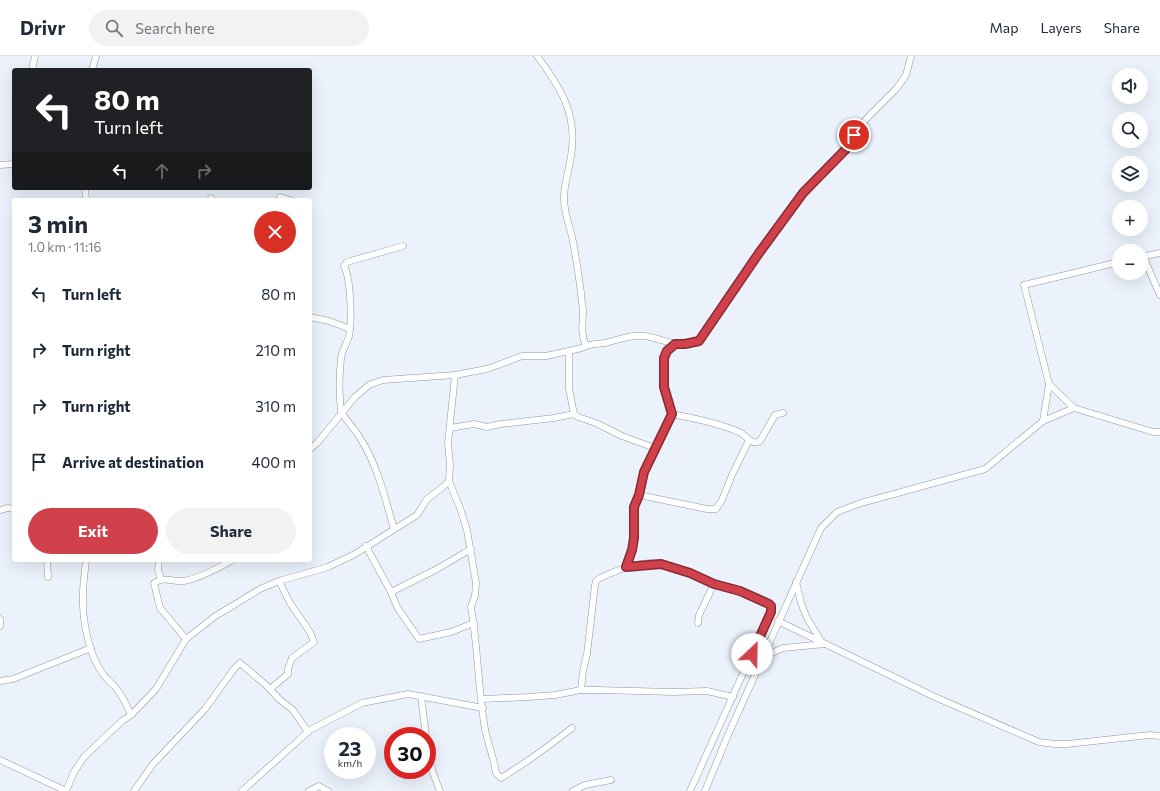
<!DOCTYPE html>
<html lang="en">
<head>
<meta charset="utf-8">
<style>
	:root { --surface:#fff; --page:#f2f2f3; --text:#1f2937; --muted:#747a83; --line:#e0e1e3; --accent:#d1414b }
	body { margin:0; font-family:Commissioner,sans-serif; background:var(--page); color:var(--text); height:100vh; display:flex; flex-direction:column; font-size:15px; white-space:nowrap }
	* { box-sizing:border-box; margin:0 }
	p { font-size:13px; color:var(--muted) }
	.icon { flex:none; width:22px; height:22px; fill:none; stroke:currentColor; stroke-width:2; stroke-linecap:round; stroke-linejoin:round }
	.map { position:relative; flex:1; overflow:hidden }
	.side { position:absolute; left:12px; top:142px; width:300px; height:364px; display:flex; flex-direction:column; background:var(--surface); border-radius:4px; box-shadow:0 4px 16px #0002 }
	.side>* { flex:none }
	.guide { position:absolute; left:12px; top:12px; width:300px; height:122px; border-radius:4px; box-shadow:0 4px 16px #0002; background:#202124; color:#fff; overflow:hidden }
	.controls { position:absolute; left:1112px; top:12px; display:grid; gap:8px }
	.controls a { display:grid; place-items:center; width:36px; height:36px; border-radius:50%; background:var(--surface); box-shadow:0 4px 16px #0002; font-size:20px }
	.speed { position:absolute; left:324px; top:671px; display:flex; gap:8px; font-size:20px; font-weight:700; text-align:center }
	.speed>* { display:grid; place-content:center; width:52px; height:52px; border-radius:50%; background:var(--surface); box-shadow:0 4px 16px #0002; line-height:1 }
	.speed small { font-size:10px; font-weight:400 }
	.speed .limit { border:6px solid #d22; background:#fff; color:#111 }
	.pin { position:absolute; display:grid; place-items:center; width:34px; height:34px; color:#fff; margin:-17px; border:2px solid #fff; border-radius:50%; box-shadow:0 1px 4px #0007 }
	.me { position:absolute; width:44px; margin:-22px; rotate:24deg; stroke-linejoin:round; filter:drop-shadow(0 0 3px #0008) }
	.turn { display:flex; align-items:center; gap:14px; height:84px; padding:0 16px; font-size:18px }
	.turn .icon { width:52px; height:52px; stroke-width:2.5 }
	.turn b { display:block; font-size:28px; line-height:34px }
	.lanes { display:flex; align-items:center; height:38px; padding:0 16px; background:#0003; justify-content:center; gap:20px; direction:ltr }
	.lanes .off { opacity:.35 }
	.round { display:grid; place-items:center; flex:none; width:42px; height:42px; border-radius:21px; background:var(--page) }
	.overview { display:flex; align-items:center; justify-content:space-between; height:68px; padding:0 16px }
	h1 { font-size:24px; font-weight:700; line-height:30px }
	.primary-button { display:flex; gap:8px; margin-top:auto; padding:8px 16px }
	.primary-button a { flex:1; height:46px; border-radius:24px; background:var(--accent); color:#fff; font-size:16px; font-weight:700; line-height:46px; text-align:center }
	.primary-button a+a { background:var(--page); color:var(--text) }
	ul { padding:0; list-style:none }
	li { display:flex; align-items:center; gap:12px; height:56px; padding:0 16px }
	li div { flex:1 }
	li b { display:block; font-size:15px }
	li em { font-style:normal }
	header { display:flex; align-items:center; gap:24px; box-sizing:border-box; height:56px; padding:0 20px; background:var(--surface); border-bottom:1px solid var(--line) }
	header strong { font-size:19px }
	nav { display:flex; gap:22px; margin-inline-start:auto; font-size:14px }
	.search { width:280px; height:36px; background:var(--page); display:flex; align-items:center; gap:10px; box-sizing:border-box; padding:0 14px; border-radius:22px; color:var(--muted); font-size:15px }
	.map>svg:first-child { display:block }
	.lines { fill:none; stroke-linecap:round; stroke-linejoin:round }
	.minor-casing { stroke:#90969f; stroke-width:7 }
	.minor { stroke:#fff; stroke-width:6 }
	.route-casing { stroke:#882a31; stroke-width:10 }
	.route { stroke:#d1414b; stroke-width:7 }
</style>
</head>
<body>
<header>
<strong>Drivr</strong>
<div class="search"><svg class="icon" aria-label="search" viewBox="0 0 24 24"><circle cx="10" cy="10" r="6"/><path d="M15 15l6 6"/></svg>Search here</div>
<nav><a>Map</a><a>Layers</a><a>Share</a></nav>
</header>
<div class="map">
<svg width="1160" height="735" viewBox="0 0 1160 735">
	<rect width="100%" height="100%" fill="#ebf2fc"/>
	<g class="lines">
		<defs>
			<g id="minor">
				<path d="M537,0C561,32 578,59 571,100C569,114 564,128 564,142C564,156 569,168 572,181C576,199 578,217 581,236C581,242 582,248 583,254C583,268 580,276 586,290"/>
				<polyline points="32,14 35,0"/>
				<polyline points="92,14 96,0"/>
				<polyline points="0,109 14,108"/>
				<polyline points="85,132 86,144"/>
				<polyline points="211,142 211,144"/>
				<polyline points="280,144 280,141 290,144"/>
				<polyline points="1143,200 1160,239"/>
				<polyline points="1141,201 1160,197"/>
				<polyline points="310,261 329,265 350,273"/>
				<polyline points="569,295 569,333 574,358 578,361 596,367 622,380 655,392"/>
				<path d="M455,319L448,387L450,409L449,425L460,452L467,474L476,527L475,540L471,551C478,591 478,633 485,673C488,688 494,702 496,717L501,722C526,707 549,690 572,672"/>
				<polyline points="1049,328 1074,352"/>
				<path d="M671,358C694,362 718,367 739,376C747,379 750,390 760,385L775,359L783,357"/>
				<polyline points="1043,365 1049,328 1024,229 1119,206"/>
				<polyline points="450,372 474,368 487,371 501,368 554,362 574,358"/>
				<path d="M310,393L317,387L355,341L369,329L383,324L455,319L487,313L522,300H546L582,292C588,288 598,288 605,287C618,284 631,278 645,280C667,284 675,292 699,285L759,197L803,137L845,93L854,79L867,62L897,32L906,19L911,0"/>
				<polyline points="639,439 707,453 716,453 722,444 732,419 749,384"/>
				<polyline points="0,454 8,452 14,453"/>
				<path d="M394,473C385,442 378,410 360,382C357,375 342,360 341,355C339,337 339,320 341,303C341,295 347,288 349,280C352,265 351,223 344,210L347,206L403,190"/>
				<polyline points="366,490 391,536 397,551 419,583 451,576 474,567"/>
				<polyline points="47,504 48,521"/>
				<path d="M86,504C85,515 83,527 83,538C82,562 88,598 103,618C106,623 112,627 116,632C122,640 127,649 131,659"/>
				<polyline points="159,504 158,514 161,523"/>
				<polyline points="626,511 632,494 634,482 634,451 639,439 644,416 671,358 664,331 664,302 667,295 675,288"/>
				<polyline points="796,526 801,547 807,562 821,585"/>
				<polyline points="391,536 437,513 471,493"/>
				<polyline points="0,563 0,570"/>
				<polyline points="778,565 935,641 1039,686 1055,688 1067,688 1150,679 1160,680"/>
				<path d="M186,583L160,552L154,527C165,520 171,526 184,525C199,523 220,511 233,504"/>
				<polyline points="762,601 783,592 825,588"/>
				<polyline points="0,625 13,623 91,592"/>
				<polyline points="270,633 288,618 288,613 292,602 314,586 310,576 290,547 279,525"/>
				<path d="M581,634L583,615L587,598L595,529L596,525L600,522C617,514 643,504 662,508C678,511 699,521 714,528L699,559L698,567"/>
				<polyline points="421,640 426,680"/>
				<polyline points="482,643 529,641 555,639 581,634 598,634 673,636 707,635 733,641"/>
				<polyline points="427,691 433,717 440,735"/>
				<polyline points="0,704 66,735"/>
				<polyline points="66,735 74,716 84,701 122,665 131,659 156,633 186,583 195,576 214,561 260,533 279,525 328,511 355,498 417,459 427,443 443,431 449,425"/>
				<polyline points="134,735 153,708 189,670 205,653 234,613 240,607 266,629 279,643 293,654 308,676"/>
				<polyline points="242,735 310,674 362,647 408,638 483,652"/>
				<polyline points="309,735 319,730 328,735"/>
				<polyline points="573,735 585,729 611,724"/>
				<polyline points="690,735 772,553 769,548 766,545 740,535 714,528"/>
				<polyline points="705,735 728,679 821,472 837,456 861,447 985,413 1043,365 1074,352 1153,376 1160,376"/>
			</g>
		</defs>
		<!-- minor casing -->
		<use href="#minor" class="minor-casing"/>
		<!-- minor -->
		<use href="#minor" class="minor"/>
	</g>
	<g class="lines">
		<defs>
			<polyline id="route" points="752,598 771,556 771,550 769,548 740,535 714,528 690,517 661,508 626,511 632,494 634,482 634,451 639,439 644,416 672,358 664,331 664,302 667,295 675,288 685,288 699,285 759,197 803,137 846,93 854,79"/>
		</defs>
		<!-- route casing -->
		<use href="#route" class="route-casing"/>
		<!-- route -->
		<use href="#route" class="route"/>
	</g>
</svg>
<div class="controls">
<a><svg class="icon" aria-label="sound" viewBox="0 0 24 24"><path d="M4 9h4l5-4v14l-5-4H4zM17 9q2 3 0 6"/></svg></a>
<a><svg class="icon" aria-label="search" viewBox="0 0 24 24"><circle cx="10" cy="10" r="6"/><path d="M15 15l6 6"/></svg></a>
<a><svg class="icon" aria-label="layers" viewBox="0 0 24 24"><path d="M12 4l9 5-9 5-9-5zM3 14l9 5 9-5"/></svg></a>
<a>+</a>
<a>−</a>
</div>
<div class="speed"><div>23<small>km/h</small></div><div class="limit">30</div></div>
<div class="pin" style="left:854px;top:79px;background:#d93025"><svg class="icon" aria-label="arrive" viewBox="0 0 24 24"><path d="M6 21V4h12l-3 4 3 4H6"/></svg></div>
<svg class="me" style="left:752px;top:598px" viewBox="-20 -20 40 40"><circle r="19" fill="#fff"/><path d="M0-13L10 11 0 6-10 11z" fill="#d1414b"/></svg>
<div class="guide">
<div class="turn"><svg class="icon" aria-label="left" viewBox="0 0 24 24"><path d="M17 20v-9H6M10 6l-5 5 5 5"/></svg><div><b>80 m</b>Turn left</div></div>
<div class="lanes"><svg class="icon" aria-label="left" viewBox="0 0 24 24"><path d="M17 20v-9H6M10 6l-5 5 5 5"/></svg><svg class="icon off" aria-label="ahead" viewBox="0 0 24 24"><path d="M12 20V5M6 11l6-6 6 6"/></svg><svg class="icon off" aria-label="right" viewBox="0 0 24 24"><path d="M7 20v-9h11M14 6l5 5-5 5"/></svg></div>
</div>
<section class="side">
<div class="overview"><div><h1>3 min</h1><p>1.0 km · 11:16</p></div><a class="round" style="background:#d93025;color:#fff"><svg class="icon" aria-label="close" viewBox="0 0 24 24"><path d="M6 6l12 12M18 6L6 18"/></svg></a></div>
<ul>
<li><svg class="icon" aria-label="left" viewBox="0 0 24 24"><path d="M17 20v-9H6M10 6l-5 5 5 5"/></svg><div><b>Turn left</b></div><em>80 m</em></li>
<li><svg class="icon" aria-label="right" viewBox="0 0 24 24"><path d="M7 20v-9h11M14 6l5 5-5 5"/></svg><div><b>Turn right</b></div><em>210 m</em></li>
<li><svg class="icon" aria-label="right" viewBox="0 0 24 24"><path d="M7 20v-9h11M14 6l5 5-5 5"/></svg><div><b>Turn right</b></div><em>310 m</em></li>
<li><svg class="icon" aria-label="arrive" viewBox="0 0 24 24"><path d="M6 21V4h12l-3 4 3 4H6"/></svg><div><b>Arrive at destination</b></div><em>400 m</em></li>
</ul>
<div class="primary-button"><a>Exit</a><a>Share</a></div>
</section>
</div>
</body>
</html>
